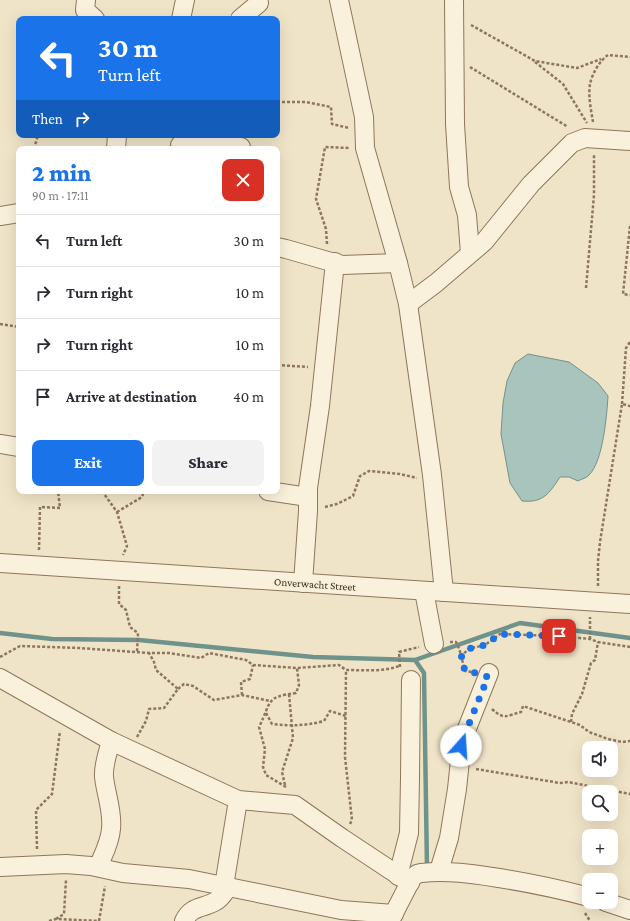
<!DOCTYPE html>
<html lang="en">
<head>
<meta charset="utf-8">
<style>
	:root { --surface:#fff; --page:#f2f2f3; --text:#2b2b33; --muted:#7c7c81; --line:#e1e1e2; --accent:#1a73e8 }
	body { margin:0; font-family:"Crimson Pro",serif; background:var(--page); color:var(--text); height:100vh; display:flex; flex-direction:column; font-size:15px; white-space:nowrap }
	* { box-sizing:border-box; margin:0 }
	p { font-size:13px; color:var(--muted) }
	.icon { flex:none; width:22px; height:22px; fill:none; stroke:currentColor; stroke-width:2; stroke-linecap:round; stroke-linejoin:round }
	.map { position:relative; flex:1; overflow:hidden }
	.drawer { position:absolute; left:16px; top:146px; width:264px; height:348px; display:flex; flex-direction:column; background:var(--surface); border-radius:8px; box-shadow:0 4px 16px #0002 }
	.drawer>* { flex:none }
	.guide { position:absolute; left:16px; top:16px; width:264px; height:122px; border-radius:8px; box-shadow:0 4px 16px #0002; background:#1a73e8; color:#fff; overflow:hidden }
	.fabs { position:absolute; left:582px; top:741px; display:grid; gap:8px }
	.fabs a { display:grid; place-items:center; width:36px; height:36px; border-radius:8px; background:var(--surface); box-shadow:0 4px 16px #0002; font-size:20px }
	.pin { position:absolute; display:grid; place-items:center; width:34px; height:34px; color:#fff; margin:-17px; border-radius:8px; box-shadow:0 2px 6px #0006 }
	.me { position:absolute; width:44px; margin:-22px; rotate:19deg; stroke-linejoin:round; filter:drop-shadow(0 0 3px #0008) }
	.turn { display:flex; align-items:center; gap:14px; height:84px; padding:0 16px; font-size:18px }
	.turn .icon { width:52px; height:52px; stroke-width:2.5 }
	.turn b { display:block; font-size:28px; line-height:34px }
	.then { display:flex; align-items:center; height:38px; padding:0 16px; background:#0003; gap:8px; font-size:15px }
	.round { display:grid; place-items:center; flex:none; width:42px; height:42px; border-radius:8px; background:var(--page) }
	.head { display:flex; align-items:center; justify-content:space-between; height:68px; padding:0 16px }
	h1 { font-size:24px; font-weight:800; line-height:30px; color:var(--accent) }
	.primary-button { display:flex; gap:8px; margin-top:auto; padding:8px 16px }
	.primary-button a { flex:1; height:46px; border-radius:8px; background:var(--accent); color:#fff; font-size:16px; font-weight:800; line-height:46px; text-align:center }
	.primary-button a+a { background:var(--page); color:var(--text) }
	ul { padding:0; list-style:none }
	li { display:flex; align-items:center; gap:12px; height:52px; padding:0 16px; border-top:1px solid var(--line) }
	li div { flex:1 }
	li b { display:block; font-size:15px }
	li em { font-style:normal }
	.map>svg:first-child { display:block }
	.water { fill:#a9c4bc; stroke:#6f938a }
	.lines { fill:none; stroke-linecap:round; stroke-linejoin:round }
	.stream { stroke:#6f938a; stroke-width:4.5 }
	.minor-casing { stroke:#8d765c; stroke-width:20 }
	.path { stroke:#8d765c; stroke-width:2.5; stroke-dasharray:3 2; stroke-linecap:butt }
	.minor { stroke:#faf1dc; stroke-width:18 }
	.route { stroke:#1a73e8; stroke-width:7; stroke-dasharray:0 12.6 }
	.labels { text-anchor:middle; stroke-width:3; stroke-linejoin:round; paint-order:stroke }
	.street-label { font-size:11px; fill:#3d2e20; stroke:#f7eed8 }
</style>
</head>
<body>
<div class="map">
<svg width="630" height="921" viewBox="0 0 630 921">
	<rect width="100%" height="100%" fill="#f0e4c8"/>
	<!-- water -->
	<path class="water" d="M528,354L569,362L598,383L608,396C607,414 603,462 589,475C587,478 581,479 578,481L569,477H560C549,494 543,503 522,501L510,483L501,434L503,403L507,381L515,363Z"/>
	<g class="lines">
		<!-- stream -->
		<g class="stream">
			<polyline points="0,633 52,639 139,640 313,657 415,660 424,673 427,869"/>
			<polyline points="415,660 520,623 630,638"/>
		</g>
		<defs>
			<g id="minor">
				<polyline points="86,0 85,10 95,19"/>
				<polyline points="339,0 364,117 365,148 398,263 408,304 432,475 444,592"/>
				<polyline points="454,0 455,124 459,187 467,215 470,253"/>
				<polyline points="181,19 185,0"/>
				<polyline points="240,19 259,3"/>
				<polyline points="180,145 206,144 241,147"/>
				<polyline points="116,149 117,135"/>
				<polyline points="0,216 19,213"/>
				<polyline points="277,247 286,249 342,265 398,263"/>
				<polyline points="408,304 436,283 484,242 531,184 572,143 585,138 630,141"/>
				<polyline points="0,444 19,447"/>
				<polyline points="268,491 308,497"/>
				<polyline points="0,563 630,604"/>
				<polyline points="303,583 308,511 308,488 320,406 335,262"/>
				<polyline points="424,591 434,644"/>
				<polyline points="0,678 111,741 238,800 295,805 342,838 410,883"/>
				<polyline points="0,867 66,864 91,866 123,873 189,879 341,910 394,914"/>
				<path d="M98,867C103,855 110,843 111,829C113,811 106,795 104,777C103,765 108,752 111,741"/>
				<polyline points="439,871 449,838 457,789 462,741 489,673"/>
				<polyline points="398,876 409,833 410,778 411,680"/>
				<polyline points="224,886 238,800"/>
				<polyline points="606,902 630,910"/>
				<path d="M184,921C192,905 203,909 216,901C222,898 225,891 229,886"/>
				<path d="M390,921L412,878L417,874L421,873C448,870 473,874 499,878C530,883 559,889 589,897"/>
			</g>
		</defs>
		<!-- minor casing -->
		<use href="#minor" class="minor-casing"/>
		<!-- path -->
		<g class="path">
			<polyline points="471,25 535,61 577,68 601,59"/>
			<polyline points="535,62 563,84 587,123"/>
			<polyline points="470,67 568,127"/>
			<polyline points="277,102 306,102 331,107 332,124 349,128"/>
			<path d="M593,122C591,110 588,96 590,84C592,74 600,60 608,55L630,57"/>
			<polyline points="34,149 38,135"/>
			<polyline points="630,226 623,294 630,295"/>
			<polyline points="327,244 326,229 316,199 325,147 349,148"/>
			<polyline points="586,288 594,195 594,154"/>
			<polyline points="0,324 19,327"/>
			<polyline points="277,365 308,367"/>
			<polyline points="622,404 626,348 630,342"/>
			<polyline points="102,491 117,512 127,546 123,555"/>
			<polyline points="325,507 337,504 353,496 360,476 369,471 400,474 417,478"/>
			<polyline points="117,512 142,497 144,491"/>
			<polyline points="39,550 40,507 60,508 58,491"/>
			<polyline points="119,586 119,604 126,610 130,627 138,633 137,652"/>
			<polyline points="598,586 598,561 600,542 622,404 630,406"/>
			<polyline points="590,639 590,617"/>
			<path d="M450,642H456C461,651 462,661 465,671L472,672"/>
			<polyline points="0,657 20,646 79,648 149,653 169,653 201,658 209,653 246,660 253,665 297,668 339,665 346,670"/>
			<polyline points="461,657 468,649 485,645 500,634 559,636 590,639 598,642 630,647"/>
			<polyline points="400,667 399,652 419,647"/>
			<polyline points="178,689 184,684 193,686 214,700 242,695 270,701"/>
			<polyline points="242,695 241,682 250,679 253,665"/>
			<path d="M492,709C504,720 506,716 521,712L523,706L580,725L589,732L608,739L622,742L630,741"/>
			<path d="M266,713L272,724C292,726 305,726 324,721L330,711L346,716"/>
			<polyline points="571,722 572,714 582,694 591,663 595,660 598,642"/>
			<polyline points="137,737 146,721 149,709 164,708 178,689 156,670 154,662 149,653"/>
			<polyline points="476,769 560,783 568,782 630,794"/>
			<polyline points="285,785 282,772 293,738 289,694"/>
			<path d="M286,787L266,775L263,767L265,749L259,727C272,701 265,697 296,693L299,685L297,668"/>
			<path d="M350,824L352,820L345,757L346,670C364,670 383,672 399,666"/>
			<polyline points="37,849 36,810 52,794 60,731"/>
			<polyline points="585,913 590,921"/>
			<polyline points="56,919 64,914 66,880"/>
			<polyline points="49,921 56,919 100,921"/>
			<polyline points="99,921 105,886"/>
		</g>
		<!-- minor -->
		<use href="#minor" class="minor"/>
	</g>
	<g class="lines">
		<!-- route -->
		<polyline class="route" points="461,746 462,741 488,677 472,672 465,671 461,657 468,649 485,645 500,634 559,636"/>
	</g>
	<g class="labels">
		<!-- street labels -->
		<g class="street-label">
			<text transform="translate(315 584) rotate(4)" y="4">Onverwacht Street</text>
		</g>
	</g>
</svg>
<div class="fabs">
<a><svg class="icon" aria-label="sound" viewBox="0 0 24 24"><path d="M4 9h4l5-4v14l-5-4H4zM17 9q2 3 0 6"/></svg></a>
<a><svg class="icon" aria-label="search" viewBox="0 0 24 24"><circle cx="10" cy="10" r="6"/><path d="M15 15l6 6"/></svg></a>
<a>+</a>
<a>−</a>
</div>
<div class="pin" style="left:559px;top:636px;background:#d93025"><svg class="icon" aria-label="arrive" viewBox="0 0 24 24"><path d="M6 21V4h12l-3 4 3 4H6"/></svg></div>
<svg class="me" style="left:461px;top:746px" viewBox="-20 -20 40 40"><circle r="19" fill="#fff"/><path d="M0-13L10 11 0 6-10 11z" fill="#1a73e8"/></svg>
<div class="guide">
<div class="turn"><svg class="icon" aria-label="left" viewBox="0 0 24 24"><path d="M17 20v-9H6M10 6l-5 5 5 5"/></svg><div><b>30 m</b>Turn left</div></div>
<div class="then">Then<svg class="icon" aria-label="right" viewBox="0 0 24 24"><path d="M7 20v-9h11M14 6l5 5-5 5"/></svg></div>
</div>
<section class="drawer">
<div class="head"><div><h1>2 min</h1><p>90 m · 17:11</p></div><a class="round" style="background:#d93025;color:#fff"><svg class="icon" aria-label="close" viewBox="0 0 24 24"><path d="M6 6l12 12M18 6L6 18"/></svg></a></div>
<ul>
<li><svg class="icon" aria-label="left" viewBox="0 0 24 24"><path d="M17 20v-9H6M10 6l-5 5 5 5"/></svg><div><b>Turn left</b></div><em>30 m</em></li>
<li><svg class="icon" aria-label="right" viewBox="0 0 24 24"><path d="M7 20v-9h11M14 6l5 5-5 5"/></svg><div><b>Turn right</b></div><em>10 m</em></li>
<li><svg class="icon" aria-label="right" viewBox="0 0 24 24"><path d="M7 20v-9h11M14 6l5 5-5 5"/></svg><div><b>Turn right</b></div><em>10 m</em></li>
<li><svg class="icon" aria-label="arrive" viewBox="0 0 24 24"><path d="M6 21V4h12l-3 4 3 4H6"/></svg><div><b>Arrive at destination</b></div><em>40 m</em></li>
</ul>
<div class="primary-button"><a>Exit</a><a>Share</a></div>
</section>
</div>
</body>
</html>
